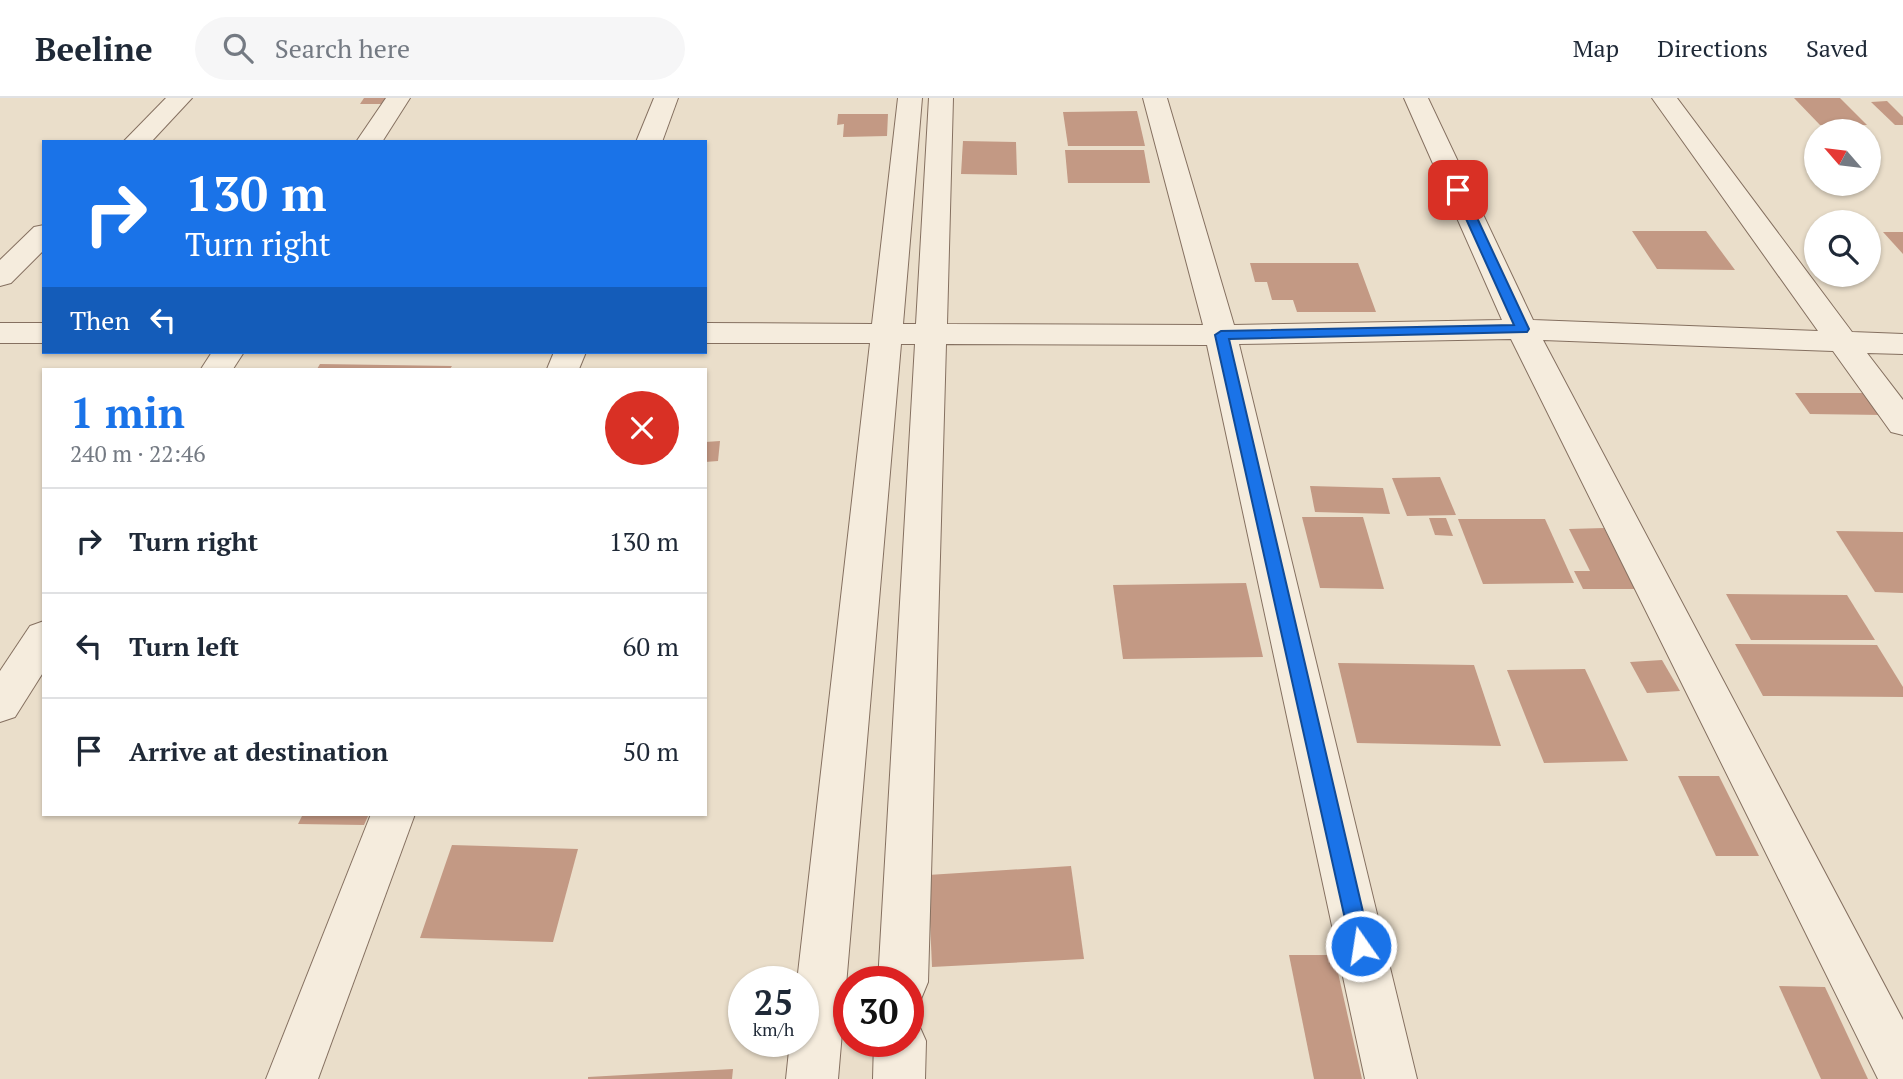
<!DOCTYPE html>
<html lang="en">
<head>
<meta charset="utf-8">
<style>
	:root { --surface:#fff; --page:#f6f6f7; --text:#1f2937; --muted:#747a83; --line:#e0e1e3; --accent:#1a73e8 }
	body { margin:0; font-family:"PT Serif",serif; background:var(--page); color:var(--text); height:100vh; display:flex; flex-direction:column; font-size:26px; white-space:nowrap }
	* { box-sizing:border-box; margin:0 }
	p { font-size:23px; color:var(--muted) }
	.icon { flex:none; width:38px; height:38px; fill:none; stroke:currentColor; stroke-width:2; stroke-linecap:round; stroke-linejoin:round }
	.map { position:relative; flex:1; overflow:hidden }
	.details { position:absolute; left:42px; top:270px; width:665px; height:448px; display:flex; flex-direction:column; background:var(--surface); border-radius:0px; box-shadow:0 2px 5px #0004 }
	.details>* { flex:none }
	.hud { position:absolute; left:42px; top:42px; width:665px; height:214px; border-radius:0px; box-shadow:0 2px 5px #0004; background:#1a73e8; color:#fff; overflow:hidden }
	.needle { width:46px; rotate:298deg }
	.controls { position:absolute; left:1804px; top:21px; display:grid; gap:14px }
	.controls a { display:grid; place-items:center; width:77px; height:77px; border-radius:50%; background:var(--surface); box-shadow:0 2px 5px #0004; font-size:35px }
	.speed { position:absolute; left:728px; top:868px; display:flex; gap:14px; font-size:35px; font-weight:700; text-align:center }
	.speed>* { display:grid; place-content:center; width:91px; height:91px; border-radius:50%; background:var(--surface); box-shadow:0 2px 5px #0004; line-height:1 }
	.speed small { font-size:18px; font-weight:400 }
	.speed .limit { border:10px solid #d22; background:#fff; color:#111 }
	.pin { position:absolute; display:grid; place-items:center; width:60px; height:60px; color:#fff; margin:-30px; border-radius:14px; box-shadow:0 4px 10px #0006 }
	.me { position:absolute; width:77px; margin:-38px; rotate:347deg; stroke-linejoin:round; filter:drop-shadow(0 0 5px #0008) }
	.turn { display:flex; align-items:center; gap:24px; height:147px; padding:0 28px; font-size:32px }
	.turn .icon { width:91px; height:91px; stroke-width:2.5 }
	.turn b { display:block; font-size:49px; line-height:60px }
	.then { display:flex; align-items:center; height:66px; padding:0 28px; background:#0003; gap:14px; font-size:26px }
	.round { display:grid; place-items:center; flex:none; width:74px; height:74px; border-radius:37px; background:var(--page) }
	.summary { display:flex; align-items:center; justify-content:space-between; height:119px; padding:0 28px }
	h1 { font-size:42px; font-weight:800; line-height:52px; color:var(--accent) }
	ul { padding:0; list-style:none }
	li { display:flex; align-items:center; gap:21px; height:105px; padding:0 28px; border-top:2px solid var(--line) }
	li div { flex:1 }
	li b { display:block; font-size:26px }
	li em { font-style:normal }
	header { display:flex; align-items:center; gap:42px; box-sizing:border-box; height:98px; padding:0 35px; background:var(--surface); border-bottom:2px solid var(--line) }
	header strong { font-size:33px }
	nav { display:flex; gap:38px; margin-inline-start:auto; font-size:24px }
	.search { width:490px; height:63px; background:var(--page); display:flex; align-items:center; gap:18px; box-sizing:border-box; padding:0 24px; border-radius:38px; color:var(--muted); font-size:26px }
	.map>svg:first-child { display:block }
	.building { fill:#c39984 }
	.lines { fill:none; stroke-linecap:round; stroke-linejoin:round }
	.street-casing { stroke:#857060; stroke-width:2 }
	.street { fill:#f5ecdd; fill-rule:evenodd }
	.route { fill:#1a73e8; stroke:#114b97; stroke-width:2 }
</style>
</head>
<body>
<header>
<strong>Beeline</strong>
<div class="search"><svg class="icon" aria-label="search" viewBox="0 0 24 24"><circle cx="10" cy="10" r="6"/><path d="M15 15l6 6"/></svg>Search here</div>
<nav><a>Map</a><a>Directions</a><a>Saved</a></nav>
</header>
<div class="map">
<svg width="1903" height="981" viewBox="0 0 1903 981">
	<rect width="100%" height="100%" fill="#eadeca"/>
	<!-- building -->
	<g class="building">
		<polygon points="364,0 395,0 390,6 360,6"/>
		<polygon points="1794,0 1840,0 1867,27 1820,27"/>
		<polygon points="1887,3 1903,19 1903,27 1895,27 1871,4"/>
		<polygon points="1137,13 1145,48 1068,48 1063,14"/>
		<polygon points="838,16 888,16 887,38 843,39 844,26 837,27"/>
		<polygon points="963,43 1016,44 1017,77 961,76"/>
		<polygon points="1065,52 1144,52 1150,85 1068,85"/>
		<polygon points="1430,98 1449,98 1461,121 1442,122"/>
		<polygon points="1632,133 1706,133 1735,172 1657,171"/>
		<polygon points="1883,134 1903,134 1903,156"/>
		<polygon points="1250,165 1358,165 1376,214 1297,214 1293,202 1272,202 1267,184 1255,184"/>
		<polygon points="320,266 452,268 450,271 317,271"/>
		<polygon points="1795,295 1867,295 1883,317 1810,316"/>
		<polygon points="720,343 718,363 705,364 705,344"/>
		<polygon points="1440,379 1456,417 1407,418 1392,380"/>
		<polygon points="1310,388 1383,390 1390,416 1315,414"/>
		<polygon points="1302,419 1363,419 1384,491 1320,490"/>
		<polygon points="1429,420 1446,420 1453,438 1435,437"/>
		<polygon points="1458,421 1545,421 1574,485 1483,486"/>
		<polygon points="1604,430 1635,491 1583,491 1574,473 1590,473 1569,431"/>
		<polygon points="1836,433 1903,434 1903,495 1875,494"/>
		<polygon points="1246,485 1263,559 1123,561 1113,487"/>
		<polygon points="1726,496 1847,497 1875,542 1751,542"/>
		<polygon points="1735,546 1877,547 1903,589 1903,599 1763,598"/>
		<polygon points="1662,562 1680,593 1647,595 1630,564"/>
		<polygon points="1338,565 1474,567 1501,648 1357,645"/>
		<polygon points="1585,571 1628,663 1544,665 1507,572"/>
		<polygon points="1678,678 1719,678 1759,758 1716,758"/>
		<polygon points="303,716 369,716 364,727 298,726"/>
		<polygon points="452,747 578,751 553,844 420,840"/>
		<polygon points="1071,768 1084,861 932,869 928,777"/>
		<polygon points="1289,857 1334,857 1362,981 1314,981"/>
		<polygon points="1779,888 1825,889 1868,981 1821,981"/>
		<polygon points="733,971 732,981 588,981 588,979"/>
	</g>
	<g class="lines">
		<defs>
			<g id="street">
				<polygon points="166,0 192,0 151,44 123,44"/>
				<polygon points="386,0 410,0 382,44 356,44"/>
				<polygon points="654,0 678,0 662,44 636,44"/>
				<polygon points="898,0 922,0 903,226 916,226 929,0 953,0 947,226 1203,227 1143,0 1167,0 1234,227 1502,222 1404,0 1428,0 1533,222 1818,233 1652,0 1677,0 1852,234 1903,236 1903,256 1867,255 1903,302 1903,337 1891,334 1833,253 1543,242 1903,922 1903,981 1878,981 1511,241 1239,246 1417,981 1365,981 1207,247 946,246 928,884 921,901 908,906 908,884 878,884 915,246 901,246 838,981 786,981 790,943 803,943 803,884 797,884 870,245 705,245 705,225 872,226"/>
				<polygon points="44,127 44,152 11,185 0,188 0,162 34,129"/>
				<rect x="0" y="225" width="44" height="20"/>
				<polygon points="212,254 244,254 233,271 201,271"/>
				<polygon points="554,254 586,254 579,271 547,271"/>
				<polygon points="44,523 44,573 15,619 0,624 0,573 30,528"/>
				<polygon points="371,716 415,716 318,981 266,981"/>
				<polygon points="908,921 918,925 926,943 925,981 873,981 874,943 908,943"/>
			</g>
		</defs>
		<!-- street casing -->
		<use href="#street" class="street-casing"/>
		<!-- street -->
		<use href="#street" class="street"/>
	</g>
	<!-- route -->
	<polygon class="route" points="1454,90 1464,92 1529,231 1527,234 1229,241 1371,848 1368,855 1361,858 1354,855 1351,848 1215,237 1221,233 1514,227 1453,92"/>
</svg>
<div class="controls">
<a><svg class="needle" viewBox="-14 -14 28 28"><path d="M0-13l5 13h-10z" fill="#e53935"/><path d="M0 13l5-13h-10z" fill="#747a83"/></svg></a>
<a><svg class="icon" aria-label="search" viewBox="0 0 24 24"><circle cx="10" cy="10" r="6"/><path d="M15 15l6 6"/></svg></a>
</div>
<div class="speed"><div>25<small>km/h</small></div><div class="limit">30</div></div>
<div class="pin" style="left:1458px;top:92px;background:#d93025"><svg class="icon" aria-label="arrive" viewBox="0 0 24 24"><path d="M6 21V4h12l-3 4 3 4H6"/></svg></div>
<svg class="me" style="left:1361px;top:848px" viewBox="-20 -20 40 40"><circle r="17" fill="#1a73e8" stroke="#fff" stroke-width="3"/><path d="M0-11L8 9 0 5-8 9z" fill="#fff"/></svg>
<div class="hud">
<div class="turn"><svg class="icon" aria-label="right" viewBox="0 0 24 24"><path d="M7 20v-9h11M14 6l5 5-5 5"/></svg><div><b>130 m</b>Turn right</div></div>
<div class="then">Then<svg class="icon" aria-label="left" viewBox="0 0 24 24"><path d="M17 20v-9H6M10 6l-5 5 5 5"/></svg></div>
</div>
<section class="details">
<div class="summary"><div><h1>1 min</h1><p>240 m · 22:46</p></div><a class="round" style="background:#d93025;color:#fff"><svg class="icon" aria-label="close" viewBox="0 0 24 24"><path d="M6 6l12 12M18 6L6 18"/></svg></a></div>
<ul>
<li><svg class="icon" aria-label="right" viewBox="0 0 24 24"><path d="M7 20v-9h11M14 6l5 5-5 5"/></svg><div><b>Turn right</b></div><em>130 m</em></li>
<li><svg class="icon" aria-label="left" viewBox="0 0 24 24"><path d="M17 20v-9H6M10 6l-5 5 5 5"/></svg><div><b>Turn left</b></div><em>60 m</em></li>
<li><svg class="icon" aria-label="arrive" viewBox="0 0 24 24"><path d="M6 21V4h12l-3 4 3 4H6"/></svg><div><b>Arrive at destination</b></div><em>50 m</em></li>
</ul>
</section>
</div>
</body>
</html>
